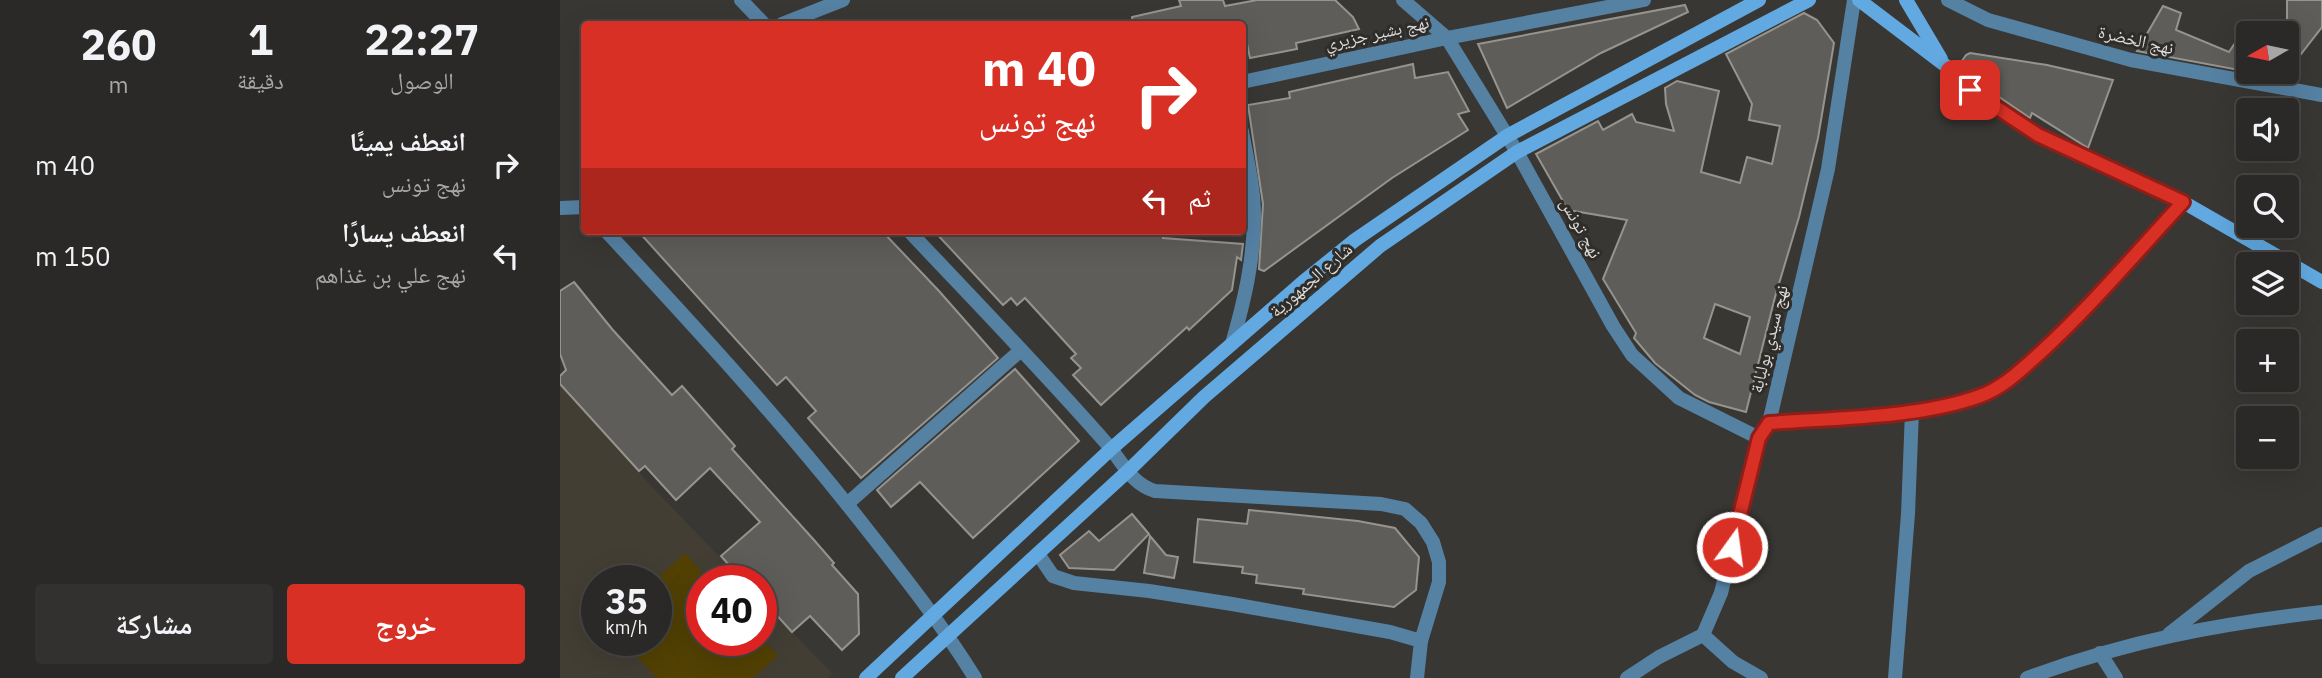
<!DOCTYPE html>
<html lang="ar">
<head>
<meta charset="utf-8">
<style>
	:root { --surface:#2b2927; --page:#33312f; --text:#f1f3f6; --muted:#a6a6a7; --line:#474544; --accent:#d93025 }
	body { margin:0; font-family:"IBM Plex Sans","Noto Naskh Arabic",sans-serif; background:var(--page); color:var(--text); direction:rtl; height:100vh; display:flex; flex-direction:column; font-size:26px; white-space:nowrap }
	* { box-sizing:border-box; margin:0 }
	p { font-size:23px; color:var(--muted) }
	.icon { flex:none; width:38px; height:38px; fill:none; stroke:currentColor; stroke-width:2; stroke-linecap:round; stroke-linejoin:round }
	.map { position:relative; flex:1; overflow:hidden; direction:ltr }
	.drawer { display:flex; flex-direction:column; background:var(--surface); width:560px }
	.drawer>* { flex:none }
	.top-card { position:absolute; left:21px; top:21px; width:665px; height:214px; border-radius:7px; box-shadow:0 7px 28px #0002,0 0 0 2px var(--line); direction:rtl; background:#d93025; color:#fff; overflow:hidden }
	.needle { width:46px; rotate:261deg }
	.controls { position:absolute; left:1676px; top:21px; display:grid; gap:14px }
	.controls a { display:grid; place-items:center; width:63px; height:63px; border-radius:7px; background:var(--surface); box-shadow:0 7px 28px #0002,0 0 0 2px var(--line); font-size:35px }
	.speed { position:absolute; left:21px; top:565px; display:flex; gap:14px; font-size:35px; font-weight:700; text-align:center }
	.speed>* { display:grid; place-content:center; width:91px; height:91px; border-radius:50%; background:var(--surface); box-shadow:0 7px 28px #0002,0 0 0 2px var(--line); line-height:1 }
	.speed small { font-size:18px; font-weight:400 }
	.speed .limit { border:10px solid #d22; background:#fff; color:#111 }
	.pin { position:absolute; display:grid; place-items:center; width:60px; height:60px; color:#fff; margin:-30px; border-radius:14px; box-shadow:0 4px 10px #0006 }
	.me { position:absolute; width:77px; margin:-38px; rotate:14deg; stroke-linejoin:round; filter:drop-shadow(0 0 5px #0008) }
	.turn { display:flex; align-items:center; gap:24px; height:147px; padding:0 35px; font-size:32px }
	.turn .icon { width:91px; height:91px; stroke-width:2.5 }
	.turn b { display:block; font-size:49px; line-height:60px }
	.then { display:flex; align-items:center; height:66px; padding:0 35px; background:#0003; gap:14px; font-size:26px }
	.eta { display:flex; justify-content:space-evenly; align-items:center; height:119px; text-align:center }
	.eta b { font-size:42px; font-weight:700; line-height:49px }
	.button { display:flex; gap:14px; margin-top:auto; padding:14px 35px }
	.button a { flex:1; height:80px; border-radius:7px; background:var(--accent); color:#fff; font-size:28px; font-weight:700; line-height:80px; text-align:center }
	.button a+a { background:var(--page); color:var(--text) }
	ul { padding:0; list-style:none }
	li { display:flex; align-items:center; gap:21px; height:91px; padding:0 35px }
	li div { flex:1 }
	li b { display:block; font-size:26px }
	li em { font-style:normal }
	main { display:flex; flex:1; min-height:0 }
	.map>svg:first-child { display:block }
	.built { fill:#423e34; fill-rule:evenodd }
	.green { fill:#524103 }
	.building { fill:#5f5d59; stroke:#96948f; stroke-width:2; fill-rule:evenodd }
	.lines { fill:none; stroke-linecap:round; stroke-linejoin:round }
	.pedestrian { stroke:#5581a3; stroke-width:14 }
	.minor { stroke:#5581a3; stroke-width:14 }
	.tertiary { stroke:#5581a3; stroke-width:14 }
	.secondary { stroke:#61a9e0; stroke-width:14 }
	.route-casing { stroke:#8d1f18; stroke-width:18 }
	.route { stroke:#d93025; stroke-width:12 }
	.labels { text-anchor:middle; stroke-width:6; stroke-linejoin:round; paint-order:stroke }
	.street-label { font-size:18px; fill:#dddcda; stroke:#2f2d2a }
</style>
</head>
<body>
<main>
<div class="map">
<svg width="1762" height="678" viewBox="0 0 1762 678">
	<rect width="100%" height="100%" fill="#393734"/>
	<!-- built -->
	<path class="built" d="M0,384L92,487L183,581H142V640H201V600L273,674L268,678H0ZM37,581H96V640H37Z"/>
	<!-- green -->
	<polygon class="green" points="125,553 150,581 142,581 142,640 201,640 201,638 218,656 193,678 97,678 63,641 96,640 96,581 94,581"/>
	<!-- building -->
	<g class="building">
		<polygon points="619,0 663,0 665,6 697,0 775,0 793,17 799,29 736,43 737,49 690,58 683,24 573,24 572,17 621,6"/>
		<polygon points="1727,0 1762,0 1762,27 1727,72"/>
		<polygon points="1125,5 1128,12 1041,53 947,108 918,44"/>
		<polygon points="1603,6 1621,13 1616,30 1669,52 1689,22 1689,72 1713,72 1711,76 1577,51"/>
		<path d="M1244,13L1257,20L1274,43L1258,138L1239,217L1215,297L1186,412L1149,402L1135,395L1095,363L1074,338L1076,333L1043,279L1067,220L1008,210L976,154L1038,121L1043,130L1072,114L1076,122L1114,131L1106,104L1105,88L1117,81L1159,91L1141,172L1180,183L1187,157L1212,164L1220,126L1189,120L1192,104L1166,54ZM1155,304L1190,317L1180,354L1144,338Z"/>
		<polygon points="1410,53 1487,65 1553,80 1528,148 1472,113 1470,118 1417,82 1399,65 1406,55"/>
		<polygon points="853,64 855,78 888,72 909,111 898,114 908,130 832,178 704,271 699,269 703,204 688,105 730,98 729,92"/>
		<polygon points="78,231 322,231 379,291 438,358 301,478 248,418 256,411 226,377 217,385"/>
		<polygon points="374,231 603,231 603,238 683,244 681,260 677,257 672,290 629,330 627,327 541,405 513,375 521,368 511,358 516,354 465,298 457,305 451,298 443,305"/>
		<polygon points="14,282 52,329 112,395 122,386 175,446 172,449 254,540 274,563 272,565 298,594 299,634 282,650 250,616 232,632 201,598 201,581 183,581 161,556 200,522 150,468 116,500 85,466 79,471 0,384 0,376 6,370 0,354 0,291"/>
		<polygon points="455,369 519,441 413,538 360,482 331,507 317,490"/>
		<polygon points="689,510 798,521 835,528 859,557 856,590 834,607 743,594 744,589 696,583 697,575 682,573 683,567 634,562 638,519 687,524"/>
		<polygon points="572,514 589,534 554,570 509,568 500,555 529,531 539,541"/>
		<polygon points="590,536 606,555 618,557 614,578 584,573"/>
	</g>
	<g class="lines">
		<!-- pedestrian -->
		<path class="pedestrian" d="M672,344C684,302 694,260 694,216C694,187 687,159 682,131"/>
		<!-- minor -->
		<g class="minor">
			<polyline points="181,0 204,24"/>
			<polyline points="843,0 887,38 957,152 1053,326 1072,355 1119,398 1199,438"/>
			<polyline points="1388,0 1428,20 1571,60 1762,95"/>
			<polyline points="222,24 283,0"/>
			<path d="M46,231C137,329 227,427 309,532C346,579 383,626 415,678"/>
			<path d="M349,231C415,301 483,371 547,444C562,461 571,484 595,491L821,504L845,509L861,523L873,542L879,562V582L861,641L857,678"/>
			<path d="M1209,423C1273,418 1360,418 1420,396C1443,388 1462,369 1480,353C1531,306 1576,253 1623,202"/>
			<polyline points="287,504 461,350"/>
			<polyline points="478,554 493,576 514,583 589,591 672,604 830,632 861,641"/>
			<polyline points="1609,634 1689,571 1762,534"/>
			<polyline points="1540,653 1556,678"/>
			<polyline points="1067,678 1099,657 1143,635"/>
			<polyline points="1335,678 1348,514 1352,411"/>
			<path d="M1467,678C1567,641 1657,624 1762,612"/>
		</g>
		<!-- tertiary -->
		<g class="tertiary">
			<polyline points="682,82 887,38 1084,0"/>
			<polyline points="0,208 24,207"/>
			<polyline points="1201,678 1173,662 1143,635 1161,593 1199,438 1209,423 1268,169 1294,0"/>
		</g>
		<!-- secondary -->
		<g class="secondary">
			<polyline points="1299,0 1386,66 1411,90 1478,135 1623,202 1762,282"/>
			<polyline points="1346,0 1381,59"/>
			<polyline points="306,678 551,449 743,282 795,240 947,136 1199,0"/>
			<polyline points="342,678 568,471 644,397 820,246 957,152 1249,0"/>
		</g>
	</g>
	<g class="lines">
		<defs>
			<path id="route" d="M1172,547L1199,438L1209,423C1274,418 1360,418 1420,396C1443,388 1462,369 1480,353C1531,306 1576,253 1623,202L1478,135L1410,90"/>
		</defs>
		<!-- route casing -->
		<use href="#route" class="route-casing"/>
		<!-- route -->
		<use href="#route" class="route"/>
	</g>
	<g class="labels">
		<!-- street labels -->
		<g class="street-label">
			<text transform="translate(817 33) rotate(-12)" y="6">نهج بشير جزيري</text>
			<text transform="translate(1576 40) rotate(13)" y="6">نهج الخضرة</text>
			<text transform="translate(1021 228) rotate(61)" y="6">نهج تونس</text>
			<text transform="translate(751 280) rotate(-41)" y="6">شارع الجمهورية</text>
			<text transform="translate(1209 339) rotate(-76)" y="6">نهج سيدي بولبابة</text>
		</g>
	</g>
</svg>
<div class="controls">
<a><svg class="needle" viewBox="-14 -14 28 28"><path d="M0-13l5 13h-10z" fill="#e53935"/><path d="M0 13l5-13h-10z" fill="#a6a6a7"/></svg></a>
<a><svg class="icon" aria-label="sound" viewBox="0 0 24 24"><path d="M4 9h4l5-4v14l-5-4H4zM17 9q2 3 0 6"/></svg></a>
<a><svg class="icon" aria-label="search" viewBox="0 0 24 24"><circle cx="10" cy="10" r="6"/><path d="M15 15l6 6"/></svg></a>
<a><svg class="icon" aria-label="layers" viewBox="0 0 24 24"><path d="M12 4l9 5-9 5-9-5zM3 14l9 5 9-5"/></svg></a>
<a>+</a>
<a>−</a>
</div>
<div class="speed"><div>35<small>km/h</small></div><div class="limit">40</div></div>
<div class="pin" style="left:1410px;top:90px;background:#d93025"><svg class="icon" aria-label="arrive" viewBox="0 0 24 24"><path d="M6 21V4h12l-3 4 3 4H6"/></svg></div>
<svg class="me" style="left:1172px;top:547px" viewBox="-20 -20 40 40"><circle r="17" fill="#d93025" stroke="#fff" stroke-width="3"/><path d="M0-11L8 9 0 5-8 9z" fill="#fff"/></svg>
<div class="top-card">
<div class="turn"><svg class="icon" aria-label="right" viewBox="0 0 24 24"><path d="M7 20v-9h11M14 6l5 5-5 5"/></svg><div><b>40 m</b>نهج تونس</div></div>
<div class="then">ثم<svg class="icon" aria-label="left" viewBox="0 0 24 24"><path d="M17 20v-9H6M10 6l-5 5 5 5"/></svg></div>
</div>
</div>
<section class="drawer">
<div class="eta">
<div><b>22:27</b><p>الوصول</p></div>
<div><b>1</b><p>دقيقة</p></div>
<div><b>260</b><p>m</p></div>
</div>
<ul>
<li><svg class="icon" aria-label="right" viewBox="0 0 24 24"><path d="M7 20v-9h11M14 6l5 5-5 5"/></svg><div><b>انعطف يمينًا</b><p>نهج تونس</p></div><em>40 m</em></li>
<li><svg class="icon" aria-label="left" viewBox="0 0 24 24"><path d="M17 20v-9H6M10 6l-5 5 5 5"/></svg><div><b>انعطف يسارًا</b><p>نهج علي بن غذاهم</p></div><em>150 m</em></li>
</ul>
<div class="button"><a>خروج</a><a>مشاركة</a></div>
</section>
</main>
</body>
</html>
